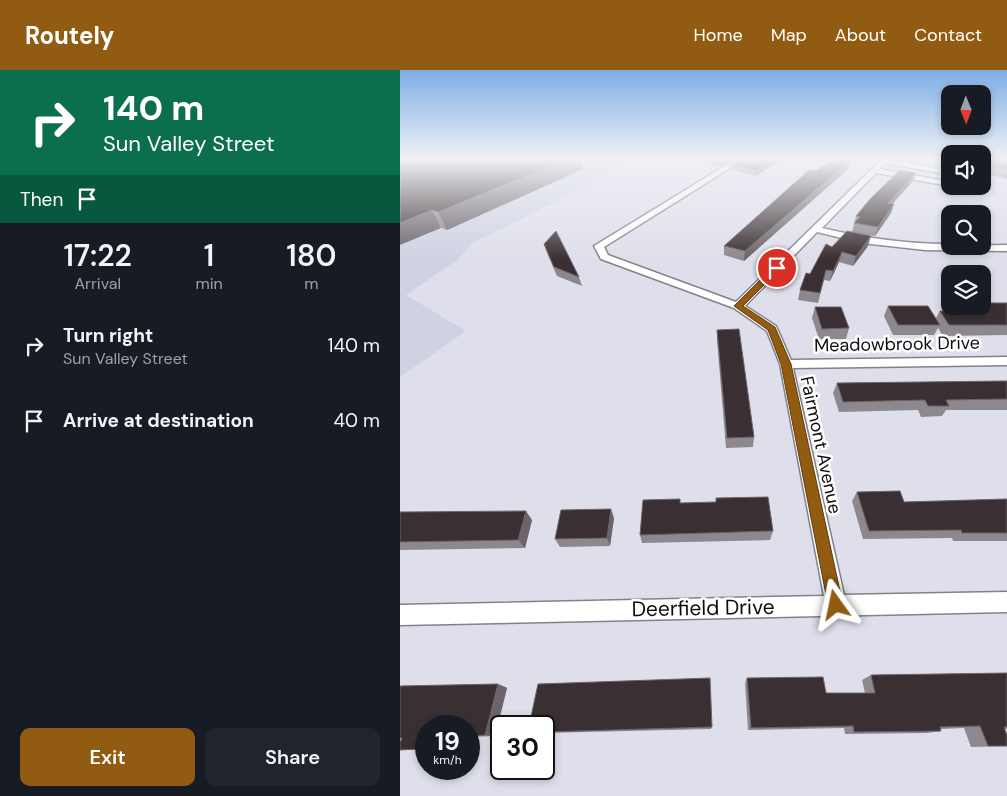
<!DOCTYPE html>
<html lang="en">
<head>
<meta charset="utf-8">
<style>
	:root { --surface:#171b24; --page:#20242c; --text:#f1f3f6; --muted:#9ea1a6; --accent:#915c11 }
	body { margin:0; font-family:"DM Sans",sans-serif; background:var(--page); color:var(--text); height:100vh; display:flex; flex-direction:column; font-size:19px; white-space:nowrap }
	* { box-sizing:border-box; margin:0 }
	p { font-size:16px; color:var(--muted) }
	.icon { flex:none; width:28px; height:28px; fill:none; stroke:currentColor; stroke-width:2; stroke-linecap:round; stroke-linejoin:round }
	.map { position:relative; flex:1; overflow:hidden }
	.side { display:flex; flex-direction:column; background:var(--surface); width:400px }
	.side>* { flex:none }
	.banner { background:#0b6e4f; color:#fff; overflow:hidden }
	.needle { width:32px; rotate:179deg }
	.buttons { position:absolute; left:541px; top:15px; display:grid; gap:10px }
	.buttons a { display:grid; place-items:center; width:50px; height:50px; border-radius:10px; background:var(--surface); box-shadow:0 2px 8px #0003; font-size:25px }
	.speed { position:absolute; left:15px; top:645px; display:flex; gap:10px; font-size:25px; font-weight:700; text-align:center }
	.speed>* { display:grid; place-content:center; width:65px; height:65px; border-radius:50%; background:var(--surface); box-shadow:0 2px 8px #0003; line-height:1 }
	.speed small { font-size:12px; font-weight:400 }
	.speed .limit { border:2px solid #111; border-radius:8px; background:#fff; color:#111 }
	.pin { position:absolute; display:grid; place-items:center; width:42px; height:42px; color:#fff; margin:-21px; border:2px solid #fff; border-radius:50%; box-shadow:0 1px 5px #0007 }
	.me { position:absolute; width:55px; margin:-28px; rotate:348deg; stroke-linejoin:round; filter:drop-shadow(0 0 4px #0008) }
	.turn { display:flex; align-items:center; gap:18px; height:105px; padding:0 20px; font-size:22px }
	.turn .icon { width:65px; height:65px; stroke-width:2.5 }
	.turn b { display:block; font-size:35px; line-height:42px }
	.then { display:flex; align-items:center; height:48px; padding:0 20px; background:#0003; gap:10px; font-size:19px }
	.eta { display:flex; justify-content:space-evenly; align-items:center; height:85px; text-align:center }
	.eta b { font-size:30px; font-weight:600; line-height:35px }
	.action { display:flex; gap:10px; margin-top:auto; padding:10px 20px }
	.action a { flex:1; height:58px; border-radius:10px; background:var(--accent); color:#fff; font-size:20px; font-weight:600; line-height:58px; text-align:center }
	.action a+a { background:var(--page); color:var(--text) }
	ul { padding:0; list-style:none }
	li { display:flex; align-items:center; gap:15px; height:75px; padding:0 20px }
	li div { flex:1 }
	li b { display:block; font-size:19px }
	li em { font-style:normal }
	header { display:flex; align-items:center; gap:30px; box-sizing:border-box; height:70px; padding:0 25px; background:var(--accent); color:#fff }
	header strong { font-size:24px }
	nav { display:flex; gap:28px; margin-inline-start:auto; font-size:18px }
	main { display:flex; flex:1; min-height:0 }
	.map>svg:first-child { display:block }
	.built { fill:#d0d2e3 }
	.lines { fill:none; stroke-linecap:round; stroke-linejoin:round }
	.street-casing { stroke:#81828b; stroke-width:3 }
	.street { fill:#fff; fill-rule:evenodd }
	.wall { fill:#8c888e }
	.shaded-wall { fill:#6b646a }
	.building { fill:#3a3033; stroke:#6b646a }
	.route { fill:#915c11; stroke:#5e3c0b }
	.labels { text-anchor:middle; stroke-width:5; stroke-linejoin:round; paint-order:stroke }
	.street-label { font-size:18px; fill:#0d0d11; stroke:#fff }
	.near-street-label { font-size:21px; fill:#0d0d11; stroke:#fff }
</style>
</head>
<body>
<header>
<strong>Routely</strong>
<nav><a>Home</a><a>Map</a><a>About</a><a>Contact</a></nav>
</header>
<main>
<section class="side">
<div class="banner">
<div class="turn"><svg class="icon" aria-label="right" viewBox="0 0 24 24"><path d="M7 20v-9h11M14 6l5 5-5 5"/></svg><div><b>140 m</b>Sun Valley Street</div></div>
<div class="then">Then<svg class="icon" aria-label="arrive" viewBox="0 0 24 24"><path d="M6 21V4h12l-3 4 3 4H6"/></svg></div>
</div>
<div class="eta">
<div><b>17:22</b><p>Arrival</p></div>
<div><b>1</b><p>min</p></div>
<div><b>180</b><p>m</p></div>
</div>
<ul>
<li><svg class="icon" aria-label="right" viewBox="0 0 24 24"><path d="M7 20v-9h11M14 6l5 5-5 5"/></svg><div><b>Turn right</b><p>Sun Valley Street</p></div><em>140 m</em></li>
<li><svg class="icon" aria-label="arrive" viewBox="0 0 24 24"><path d="M6 21V4h12l-3 4 3 4H6"/></svg><div><b>Arrive at destination</b></div><em>40 m</em></li>
</ul>
<div class="action"><a>Exit</a><a>Share</a></div>
</section>
<div class="map">
<svg width="607" height="726" viewBox="0 0 607 726">
	<rect width="100%" height="100%" fill="#dedfea"/>
	<!-- built -->
	<polygon class="built" points="0,88 244,88 74,172 57,190 6,225 66,261 0,307"/>
	<g class="lines">
		<defs>
			<path id="street" d="M338,88H346L204,177L208,185L336,232L483,88L550,101V105L486,93L480,99L550,112V116L476,103L422,158C464,168 506,174 550,174V176L607,175V181L525,180L462,173L417,162L345,236L376,256L391,290L607,287V295L393,298L444,525L607,522V542L0,555V535L424,526L380,294L367,261L334,238L201,189L194,176Z"/>
		</defs>
		<!-- street casing -->
		<use href="#street" class="street-casing"/>
		<!-- street -->
		<use href="#street" class="street"/>
	</g>
	<!-- wall -->
	<g class="wall">
		<polygon points="0,88 183,99 47,160 41,158"/>
		<polygon points="295,88 335,88 320,97 295,90"/>
		<polygon points="342,88 382,88 380,89 380,92 355,106 331,100 331,95"/>
		<polygon points="524,88 534,88 532,90"/>
		<polygon points="544,88 550,88 550,95 543,93"/>
		<polygon points="582,88 607,93 607,109 582,103"/>
		<polygon points="451,90 449,98 344,191 324,185 324,176 416,101"/>
		<polygon points="516,103 513,111 492,134 494,134 491,143 475,166 467,165 468,176 453,196 439,192 430,211 424,210 418,233 398,230 400,220 410,204 432,177 452,162 456,146"/>
		<polygon points="144,174 179,207 182,216 157,206 147,183"/>
		<polygon points="582,233 607,233 607,265 543,266 538,258 534,265 493,265 484,246 488,236 536,248 540,241 578,240 580,236 582,236"/>
		<polygon points="415,237 449,258 446,269 419,269 412,248"/>
		<polygon points="317,260 354,367 353,377 326,378 317,270"/>
		<polygon points="607,311 607,340 546,340 542,346 521,347 518,340 439,342 433,323 437,313"/>
		<polygon points="457,422 504,432 607,429 607,471 553,471 552,468 463,469 452,431"/>
		<polygon points="280,433 373,461 370,470 242,473 240,465"/>
		<polygon points="0,442 132,450 125,478 0,480"/>
		<polygon points="214,448 210,476 160,477 155,469"/>
		<polygon points="607,603 607,659 604,659 607,676 571,677 564,658 540,659 541,661 527,663 445,664 444,658 348,660 345,613 347,608 426,623 465,623 462,610 471,605"/>
		<polygon points="98,614 107,618 95,666 69,667 69,656 26,656 26,680 0,680 1,669 0,669 0,616"/>
		<polygon points="144,656 312,657 311,659 144,663"/>
	</g>
	<!-- shaded-wall -->
	<g class="shaded-wall">
		<polygon points="170,88 180,88 183,99 47,160 38,142"/>
		<polygon points="327,88 335,88 320,97 320,92"/>
		<polygon points="378,88 382,88 380,89 380,92 355,106 356,101"/>
		<polygon points="451,90 449,98 344,191 345,181"/>
		<polygon points="516,103 513,111 485,142 488,133"/>
		<polygon points="494,134 491,143 475,166 478,157"/>
		<polygon points="32,140 41,158 0,175 0,153"/>
		<polygon points="471,166 468,176 453,196 456,186"/>
		<polygon points="442,182 439,192 430,211 433,201"/>
		<polygon points="211,439 214,448 210,476 207,468"/>
		<polygon points="126,441 132,450 125,478 118,470"/>
		<polygon points="98,614 107,618 95,666 85,665"/>
		<polygon points="23,666 26,667 26,679 18,679"/>
	</g>
	<!-- building -->
	<g class="building">
		<polygon points="0,88 170,88 38,142 32,140 0,153"/>
		<polygon points="303,88 327,88 320,92"/>
		<polygon points="342,88 379,88 356,101 331,95"/>
		<polygon points="436,88 450,88 451,90 345,181 324,176 409,100 416,101"/>
		<polygon points="582,88 603,88 607,93 607,100 582,94"/>
		<polygon points="500,100 516,103 488,133 494,134 478,157 454,153 460,147 456,146 471,128"/>
		<polygon points="156,161 179,207 154,197 144,174"/>
		<polygon points="447,161 471,166 456,186 442,182 433,201 426,200 420,223 400,220 406,203 410,204 426,174 432,177"/>
		<polygon points="582,233 607,233 607,255 549,255 540,241 587,240"/>
		<polygon points="488,236 528,236 540,255 498,255"/>
		<polygon points="415,237 441,237 449,258 422,259"/>
		<polygon points="339,259 354,367 327,368 317,260"/>
		<polygon points="607,311 607,329 546,330 549,336 528,336 525,330 443,332 437,313"/>
		<polygon points="500,421 504,432 607,429 607,463 562,463 561,460 469,461 457,422"/>
		<polygon points="368,427 373,461 240,465 243,430 280,429 280,433 316,432 316,428"/>
		<polygon points="211,439 207,468 155,469 161,440"/>
		<polygon points="126,441 118,470 0,472 0,442"/>
		<polygon points="607,603 607,657 604,657 607,665 607,676 588,676 580,656 540,657 541,661 454,662 453,656 351,658 347,608 423,607 426,623 475,623 471,605"/>
		<polygon points="310,608 312,657 144,662 144,656 129,656 138,614"/>
		<polygon points="98,614 85,665 69,666 69,656 26,656 26,666 23,666 18,679 0,680 0,672 2,668 0,668 0,616"/>
	</g>
	<!-- sky -->
	<linearGradient id="sky" x2="0" y2="1"><stop stop-color="#7eaee5"/><stop offset="0.47" stop-color="#f0f1f6"/><stop offset="1" stop-color="#f0f1f6" stop-opacity="0"/></linearGradient>
	<rect width="607" height="189" fill="url(#sky)"/>
	<!-- route -->
	<polygon class="route" points="374,196 381,198 343,236 375,257 391,294 443,535 441,541 436,543 430,541 428,535 381,294 368,260 334,236"/>
	<g class="labels">
		<!-- street labels -->
		<g class="street-label">
			<text transform="translate(497 274) rotate(-1)" y="6">Meadowbrook Drive</text>
			<text transform="translate(421 375) rotate(78)" y="6">Fairmont Avenue</text>
		</g>
		<!-- near-street labels -->
		<g class="near-street-label">
			<text transform="translate(303 538) rotate(-1)" y="7">Deerfield Drive</text>
		</g>
	</g>
</svg>
<div class="buttons">
<a><svg class="needle" viewBox="-14 -14 28 28"><path d="M0-13l5 13h-10z" fill="#e53935"/><path d="M0 13l5-13h-10z" fill="#9ea1a6"/></svg></a>
<a><svg class="icon" aria-label="sound" viewBox="0 0 24 24"><path d="M4 9h4l5-4v14l-5-4H4zM17 9q2 3 0 6"/></svg></a>
<a><svg class="icon" aria-label="search" viewBox="0 0 24 24"><circle cx="10" cy="10" r="6"/><path d="M15 15l6 6"/></svg></a>
<a><svg class="icon" aria-label="layers" viewBox="0 0 24 24"><path d="M12 4l9 5-9 5-9-5zM3 14l9 5 9-5"/></svg></a>
</div>
<div class="speed"><div>19<small>km/h</small></div><div class="limit">30</div></div>
<div class="pin" style="left:377px;top:198px;background:#d93025"><svg class="icon" aria-label="arrive" viewBox="0 0 24 24"><path d="M6 21V4h12l-3 4 3 4H6"/></svg></div>
<svg class="me" style="left:436px;top:535px" viewBox="-20 -20 40 40"><path d="M0-17L14 15 0 8-14 15z" fill="#915c11" stroke="#fff" stroke-width="4"/></svg>
</div>
</main>
</body>
</html>
